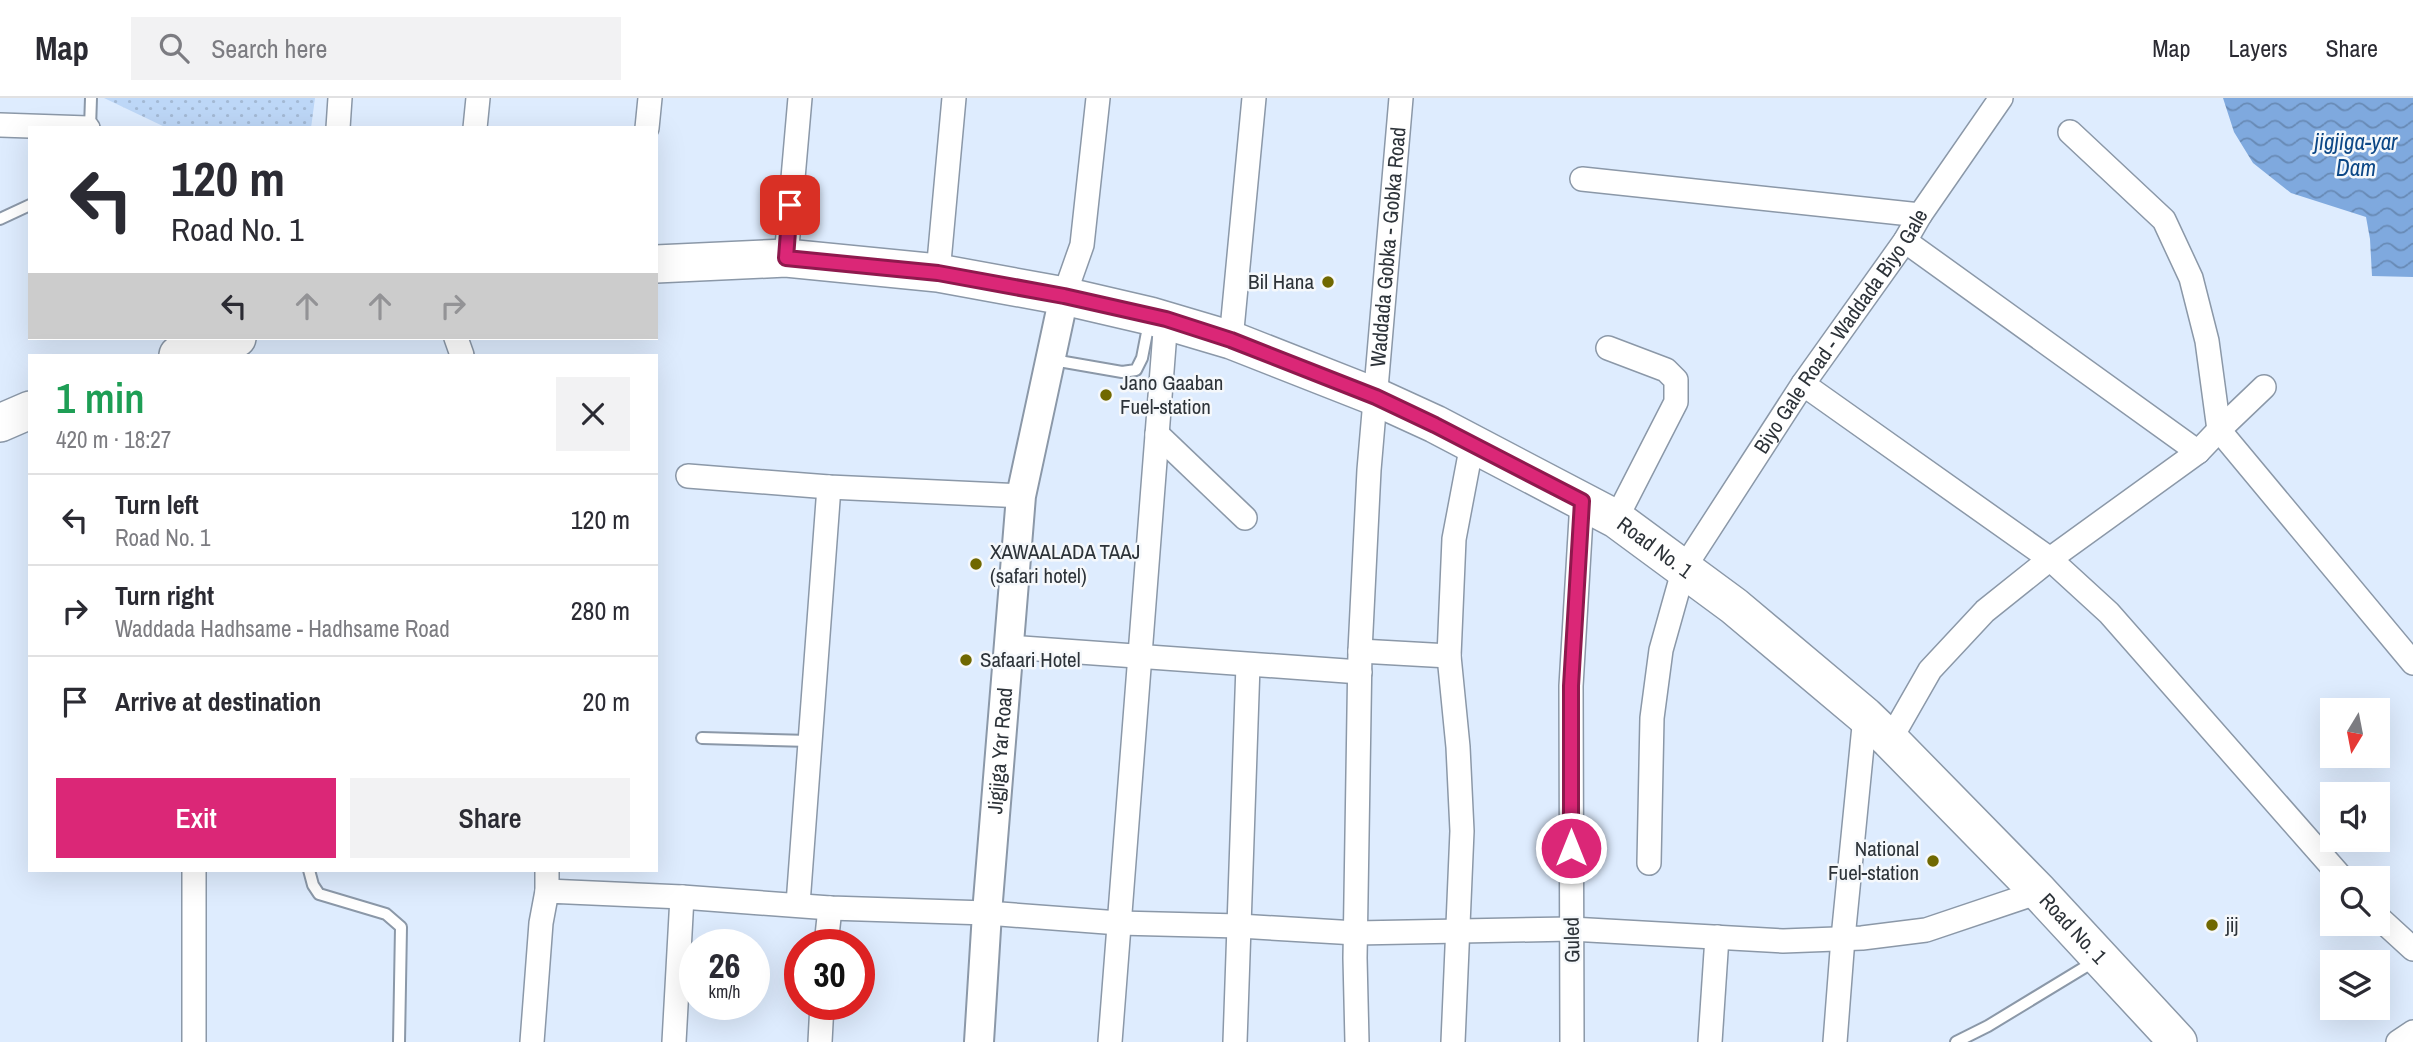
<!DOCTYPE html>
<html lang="en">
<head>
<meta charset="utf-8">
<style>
	:root { --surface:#fff; --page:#f2f2f3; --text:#2b2b33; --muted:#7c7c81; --line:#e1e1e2; --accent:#db2777 }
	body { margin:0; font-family:"Archivo Narrow",sans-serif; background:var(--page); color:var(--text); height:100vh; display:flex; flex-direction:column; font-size:26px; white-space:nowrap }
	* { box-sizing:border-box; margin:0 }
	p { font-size:23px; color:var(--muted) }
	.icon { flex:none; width:38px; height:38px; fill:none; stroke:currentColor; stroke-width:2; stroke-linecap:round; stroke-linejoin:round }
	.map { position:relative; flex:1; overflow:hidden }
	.details { position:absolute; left:28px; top:256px; width:630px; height:518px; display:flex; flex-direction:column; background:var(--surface); border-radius:0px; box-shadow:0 7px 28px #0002 }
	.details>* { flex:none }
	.top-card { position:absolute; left:28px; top:28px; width:630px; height:214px; border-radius:0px; box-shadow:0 7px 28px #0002; background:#fff; color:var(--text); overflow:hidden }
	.needle { width:46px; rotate:190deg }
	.fabs { position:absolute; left:2320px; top:600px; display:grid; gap:14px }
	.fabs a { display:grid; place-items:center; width:70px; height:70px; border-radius:0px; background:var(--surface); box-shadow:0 7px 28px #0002; font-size:35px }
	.speed { position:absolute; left:679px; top:831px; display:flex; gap:14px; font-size:35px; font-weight:700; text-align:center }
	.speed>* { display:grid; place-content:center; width:91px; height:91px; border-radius:50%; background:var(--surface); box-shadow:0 7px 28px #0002; line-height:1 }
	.speed small { font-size:18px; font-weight:400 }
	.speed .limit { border:10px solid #d22; background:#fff; color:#111 }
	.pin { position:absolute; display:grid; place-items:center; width:60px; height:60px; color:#fff; margin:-30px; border-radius:14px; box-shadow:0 4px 10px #0006 }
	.me { position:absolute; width:77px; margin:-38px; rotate:0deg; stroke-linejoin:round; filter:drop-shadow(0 0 5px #0008) }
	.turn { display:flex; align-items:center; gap:24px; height:147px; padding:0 28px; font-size:32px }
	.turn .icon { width:91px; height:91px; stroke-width:2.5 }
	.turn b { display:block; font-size:49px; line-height:60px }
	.lanes { display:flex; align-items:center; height:66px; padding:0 28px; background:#0003; justify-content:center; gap:35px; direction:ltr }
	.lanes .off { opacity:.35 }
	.round { display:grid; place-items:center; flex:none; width:74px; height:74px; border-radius:0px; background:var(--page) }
	.head { display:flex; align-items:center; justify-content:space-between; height:119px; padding:0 28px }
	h1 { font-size:42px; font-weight:600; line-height:52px; color:#1e9e55 }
	.primary-button { display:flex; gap:14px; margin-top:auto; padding:14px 28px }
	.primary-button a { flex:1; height:80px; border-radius:0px; background:var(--accent); color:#fff; font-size:28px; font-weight:600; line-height:80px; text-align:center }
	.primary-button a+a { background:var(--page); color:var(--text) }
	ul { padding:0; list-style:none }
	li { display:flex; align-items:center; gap:21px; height:91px; padding:0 28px; border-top:2px solid var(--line) }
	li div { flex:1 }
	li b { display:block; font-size:26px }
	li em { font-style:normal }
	header { display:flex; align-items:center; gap:42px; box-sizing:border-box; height:98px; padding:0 35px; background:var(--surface); border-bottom:2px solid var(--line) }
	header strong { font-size:33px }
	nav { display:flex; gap:38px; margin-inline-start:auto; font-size:24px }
	.search { width:490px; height:63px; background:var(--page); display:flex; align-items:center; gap:18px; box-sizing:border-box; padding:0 24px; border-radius:0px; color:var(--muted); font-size:26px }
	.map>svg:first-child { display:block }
	.park { fill:url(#park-dots) }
	.water { fill:url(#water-waves) }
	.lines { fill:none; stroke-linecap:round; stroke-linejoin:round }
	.service-casing { stroke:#8b98a8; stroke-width:14 }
	.minor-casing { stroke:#8b98a8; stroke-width:26 }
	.tertiary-casing { stroke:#8b98a8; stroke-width:32 }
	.trunk-casing { stroke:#8b98a8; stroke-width:40 }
	.service { stroke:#fff; stroke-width:10 }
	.minor { stroke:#fff; stroke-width:23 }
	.tertiary { stroke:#fff; stroke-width:28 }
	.trunk { stroke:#fff; stroke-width:37 }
	.route-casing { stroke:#8e194d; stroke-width:18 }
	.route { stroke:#db2777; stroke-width:12 }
	.poi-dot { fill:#706800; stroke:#f5f8fb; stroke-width:2.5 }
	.labels { text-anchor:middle; stroke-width:5; stroke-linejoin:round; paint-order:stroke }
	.street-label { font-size:21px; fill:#2d3339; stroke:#f5f8fb }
	.poi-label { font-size:21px; fill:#2d3339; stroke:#f5f8fb; text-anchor:start }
	.water-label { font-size:23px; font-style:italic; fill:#0c4786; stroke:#f5f8fb }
</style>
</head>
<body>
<header>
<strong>Map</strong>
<div class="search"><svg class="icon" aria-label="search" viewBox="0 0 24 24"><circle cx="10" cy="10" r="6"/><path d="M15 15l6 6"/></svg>Search here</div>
<nav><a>Map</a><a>Layers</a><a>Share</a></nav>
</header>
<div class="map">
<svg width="2413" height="944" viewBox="0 0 2413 944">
	<defs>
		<pattern id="park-dots" width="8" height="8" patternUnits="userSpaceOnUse" patternTransform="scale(1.75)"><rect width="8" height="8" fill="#bdd7f7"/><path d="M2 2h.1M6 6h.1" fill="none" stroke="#a3b9d4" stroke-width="1.8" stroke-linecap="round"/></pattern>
		<pattern id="water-waves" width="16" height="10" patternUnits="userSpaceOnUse" patternTransform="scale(1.75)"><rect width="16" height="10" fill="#7fa9de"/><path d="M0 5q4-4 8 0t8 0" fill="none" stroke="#688ab5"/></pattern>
	</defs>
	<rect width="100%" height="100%" fill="#deecfe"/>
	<!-- park -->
	<polygon class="park" points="104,0 315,0 311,30 167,30"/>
	<!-- water -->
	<polygon class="water" points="2223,0 2413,0 2413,179 2372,178 2370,141 2366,119 2291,95 2253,65 2234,34"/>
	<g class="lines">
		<defs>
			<g id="service">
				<polyline points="90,30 91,0"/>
				<polyline points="0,121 30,107"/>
				<polyline points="1053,262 1122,274 1136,272 1142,260 1149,224"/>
				<polyline points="702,640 810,643"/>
				<polyline points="309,772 313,787 319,796 386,816 401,829 399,944"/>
				<polyline points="1956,944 1988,928 2095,863"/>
			</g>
			<g id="minor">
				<polyline points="0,27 88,30"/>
				<polyline points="338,30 340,0"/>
				<polyline points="475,30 478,0"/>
				<polyline points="647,30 650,0"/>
				<polyline points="2070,34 2164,122 2191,180 2207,243 2219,332 2413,565"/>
				<polyline points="1582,81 1920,117"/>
				<polyline points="1905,143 2198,354"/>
				<polyline points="786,160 800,0"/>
				<polyline points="938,175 954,0"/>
				<polyline points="1064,198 1082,147 1098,0"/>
				<polyline points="456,240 462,257"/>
				<polyline points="1231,242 1254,0"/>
				<polyline points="1608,250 1666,272 1676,282 1676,304 1616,421"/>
				<polyline points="1803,286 2050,461 2109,515 2342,780"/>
				<polyline points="1157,336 1245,420"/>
				<polyline points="688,378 829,389 1021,398"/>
				<polyline points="1009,549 1360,574"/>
				<polyline points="1360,553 1449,558"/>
				<polyline points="1890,642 1930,572 1985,513 2050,461 2198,354 2219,332 2264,289"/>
				<path id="s1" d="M1649,765L1652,620L1661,552L1684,470L1803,286L1905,143L1920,117L2001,0"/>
				<polyline points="194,772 194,944"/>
				<polyline points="547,793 547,772"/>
				<polyline points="798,806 829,389"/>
				<polyline points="2378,819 2413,851"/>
				<polyline points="826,847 830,810"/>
				<polyline points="532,944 541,825 547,793 682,799 830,810 987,815 1119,825 1239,828 1356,835 1571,831 1783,843 1862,840 1926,832 2039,794"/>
				<polyline points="674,944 682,799"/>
				<polyline points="820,944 822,906"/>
				<polyline points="1110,944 1166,221"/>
				<polyline points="1235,944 1248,567"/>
				<path id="s2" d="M1357,944L1355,860L1360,553L1369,372L1401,0"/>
				<polyline points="1453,944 1462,733 1458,649 1449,558 1454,441 1472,346"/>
				<polyline points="1572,944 1571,588 1582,403"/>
				<polyline points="1710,944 1717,839"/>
				<polyline points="1835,944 1843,840 1865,618"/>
				<polyline points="2398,944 2413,934"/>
			</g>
			<g id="tertiary">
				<path id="s3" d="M979,944L987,815L1021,398L1064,198"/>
			</g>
			<g id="trunk">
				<path id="s4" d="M656,166L786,160L938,175L1064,198L1150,218L1231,242L1376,299L1435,326L1616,421L1734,508L1865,618L1890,642L2039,794L2178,944"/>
				<polyline points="178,257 237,240"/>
				<polyline points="0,325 30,312"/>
			</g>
		</defs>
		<!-- service casing -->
		<use href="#service" class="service-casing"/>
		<!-- minor casing -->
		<use href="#minor" class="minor-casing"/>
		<!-- tertiary casing -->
		<use href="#tertiary" class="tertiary-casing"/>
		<!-- trunk casing -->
		<use href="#trunk" class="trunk-casing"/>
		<!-- service -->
		<use href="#service" class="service"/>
		<!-- minor -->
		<use href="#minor" class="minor"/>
		<!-- tertiary -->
		<use href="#tertiary" class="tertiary"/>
		<!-- trunk -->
		<use href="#trunk" class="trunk"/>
	</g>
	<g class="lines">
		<defs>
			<polyline id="route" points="790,107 786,160 938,175 1064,198 1166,221 1231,242 1376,299 1435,327 1582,403 1571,588 1571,750"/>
		</defs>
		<!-- route casing -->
		<use href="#route" class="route-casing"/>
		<!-- route -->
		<use href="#route" class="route"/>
	</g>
	<!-- markers -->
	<g class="poi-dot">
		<circle cx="1328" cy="184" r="7"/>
		<circle cx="1106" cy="297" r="7"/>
		<circle cx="976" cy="466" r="7"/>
		<circle cx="966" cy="562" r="7"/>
		<circle cx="1933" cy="763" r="7"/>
		<circle cx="2212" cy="827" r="7"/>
	</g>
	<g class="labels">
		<!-- street labels -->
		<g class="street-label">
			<text dy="7" stroke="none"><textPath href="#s2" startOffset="796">Waddada Gobka - Gobka Road</textPath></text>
			<text dy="7" stroke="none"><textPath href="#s1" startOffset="583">Biyo Gale Road - Waddada Biyo Gale</textPath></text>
			<text dy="7" stroke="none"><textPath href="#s4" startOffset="1057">Road No. 1</textPath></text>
			<text dy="7" stroke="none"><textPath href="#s3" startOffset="292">Jigjiga Yar Road</textPath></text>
			<text dy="7" stroke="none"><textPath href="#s4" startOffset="1624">Road No. 1</textPath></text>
			<text transform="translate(1572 842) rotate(-91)" y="7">Guled</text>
		</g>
		<!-- poi labels -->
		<g class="poi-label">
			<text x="1314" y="191" text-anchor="end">Bil Hana</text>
			<text x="1120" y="292">Jano Gaaban<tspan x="1120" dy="24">Fuel-station</tspan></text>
			<text x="990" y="461">XAWAALADA TAAJ<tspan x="990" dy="24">(safari hotel)</tspan></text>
			<text x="980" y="569">Safaari Hotel</text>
			<text x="1919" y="758" text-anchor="end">National<tspan x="1919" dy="24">Fuel-station</tspan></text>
			<text x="2226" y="834">jij</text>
		</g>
		<!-- water labels -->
		<g class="water-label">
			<text x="2356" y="52">jigjiga-yar<tspan x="2356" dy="26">Dam</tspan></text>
		</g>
	</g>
</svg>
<div class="fabs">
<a><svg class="needle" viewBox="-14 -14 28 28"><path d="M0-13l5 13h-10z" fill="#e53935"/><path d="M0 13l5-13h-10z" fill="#7c7c81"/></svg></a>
<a><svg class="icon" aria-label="sound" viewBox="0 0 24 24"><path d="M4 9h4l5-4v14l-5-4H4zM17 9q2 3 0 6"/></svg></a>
<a><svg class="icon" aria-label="search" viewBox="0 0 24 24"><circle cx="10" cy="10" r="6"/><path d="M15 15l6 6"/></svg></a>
<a><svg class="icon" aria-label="layers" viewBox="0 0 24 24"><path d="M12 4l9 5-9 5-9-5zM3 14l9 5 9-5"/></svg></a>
</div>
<div class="speed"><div>26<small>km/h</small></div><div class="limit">30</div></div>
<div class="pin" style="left:790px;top:107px;background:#d93025"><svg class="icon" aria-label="arrive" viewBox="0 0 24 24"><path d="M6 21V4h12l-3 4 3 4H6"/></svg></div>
<svg class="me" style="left:1571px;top:750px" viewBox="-20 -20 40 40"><circle r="17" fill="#db2777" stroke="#fff" stroke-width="3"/><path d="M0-11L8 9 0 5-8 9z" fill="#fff"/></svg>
<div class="top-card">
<div class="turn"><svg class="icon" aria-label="left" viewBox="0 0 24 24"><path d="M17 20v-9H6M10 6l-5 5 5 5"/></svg><div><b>120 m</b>Road No. 1</div></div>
<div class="lanes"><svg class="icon" aria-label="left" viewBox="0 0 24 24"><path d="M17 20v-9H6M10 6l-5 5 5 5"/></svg><svg class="icon off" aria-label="ahead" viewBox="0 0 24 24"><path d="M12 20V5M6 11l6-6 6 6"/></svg><svg class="icon off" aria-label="ahead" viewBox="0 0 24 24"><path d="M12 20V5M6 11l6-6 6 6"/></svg><svg class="icon off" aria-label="right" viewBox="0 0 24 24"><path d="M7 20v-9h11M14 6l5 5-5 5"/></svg></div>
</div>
<section class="details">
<div class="head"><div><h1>1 min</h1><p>420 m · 18:27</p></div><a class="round"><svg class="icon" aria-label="close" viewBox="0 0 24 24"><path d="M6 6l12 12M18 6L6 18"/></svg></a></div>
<ul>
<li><svg class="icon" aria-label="left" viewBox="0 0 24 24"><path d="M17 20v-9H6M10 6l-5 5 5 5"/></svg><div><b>Turn left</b><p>Road No. 1</p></div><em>120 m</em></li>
<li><svg class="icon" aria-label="right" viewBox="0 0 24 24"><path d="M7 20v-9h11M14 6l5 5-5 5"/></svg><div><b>Turn right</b><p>Waddada Hadhsame - Hadhsame Road</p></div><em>280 m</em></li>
<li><svg class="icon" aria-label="arrive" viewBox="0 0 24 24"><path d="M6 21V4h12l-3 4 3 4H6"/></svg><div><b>Arrive at destination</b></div><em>20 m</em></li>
</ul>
<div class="primary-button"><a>Exit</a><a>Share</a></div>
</section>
</div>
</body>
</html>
